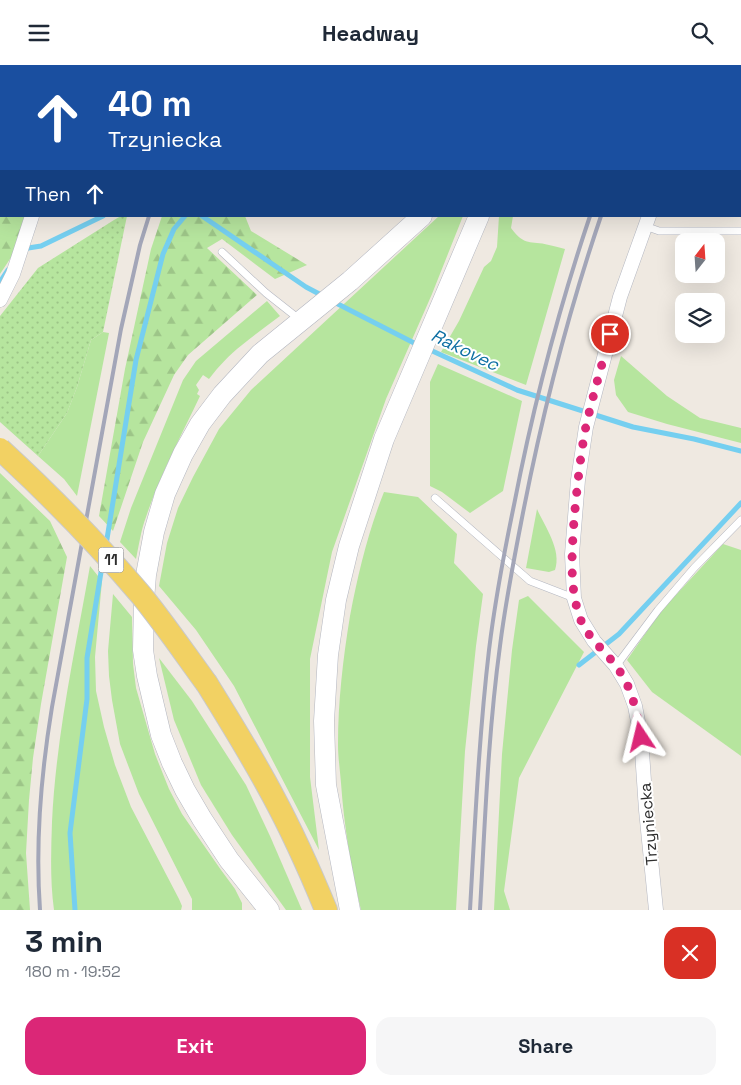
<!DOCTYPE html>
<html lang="en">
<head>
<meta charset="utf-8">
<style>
	:root { --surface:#fff; --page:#f6f6f7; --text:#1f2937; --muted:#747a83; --accent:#db2777 }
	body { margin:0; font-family:"Space Grotesk",sans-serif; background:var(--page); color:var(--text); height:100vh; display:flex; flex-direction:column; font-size:19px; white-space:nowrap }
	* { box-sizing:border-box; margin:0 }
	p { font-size:16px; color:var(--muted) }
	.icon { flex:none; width:28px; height:28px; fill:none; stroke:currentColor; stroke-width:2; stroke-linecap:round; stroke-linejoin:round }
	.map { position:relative; height:845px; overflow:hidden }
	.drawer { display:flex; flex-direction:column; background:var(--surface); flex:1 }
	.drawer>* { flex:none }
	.banner { position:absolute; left:0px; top:0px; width:741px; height:152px; box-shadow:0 5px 20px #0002; background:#1a4fa0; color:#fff; overflow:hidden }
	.needle { width:32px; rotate:17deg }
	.tools { position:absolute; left:675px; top:168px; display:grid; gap:10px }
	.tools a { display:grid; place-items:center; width:50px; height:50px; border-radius:10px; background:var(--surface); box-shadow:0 5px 20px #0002; font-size:25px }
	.pin { position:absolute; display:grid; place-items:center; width:42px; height:42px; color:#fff; margin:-21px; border:2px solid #fff; border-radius:50%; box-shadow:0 1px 5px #0007 }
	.me { position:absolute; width:55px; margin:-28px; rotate:350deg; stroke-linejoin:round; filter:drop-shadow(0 0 4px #0008) }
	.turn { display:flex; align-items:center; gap:18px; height:105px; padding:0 25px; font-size:22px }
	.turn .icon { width:65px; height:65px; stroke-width:2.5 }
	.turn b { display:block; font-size:35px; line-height:42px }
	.then { display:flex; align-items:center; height:48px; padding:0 25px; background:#0003; gap:10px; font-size:19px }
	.round { display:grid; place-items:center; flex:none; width:52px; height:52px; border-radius:15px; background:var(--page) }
	.head { display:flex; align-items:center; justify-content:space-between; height:85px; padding:0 25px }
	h1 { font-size:30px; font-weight:800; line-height:38px }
	.action { display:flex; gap:10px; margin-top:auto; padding:10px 25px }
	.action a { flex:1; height:58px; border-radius:15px; background:var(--accent); color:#fff; font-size:20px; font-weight:800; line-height:58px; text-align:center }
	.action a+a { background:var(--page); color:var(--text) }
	header { display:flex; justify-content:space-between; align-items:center; height:65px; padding:0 25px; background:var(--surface); font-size:22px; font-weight:800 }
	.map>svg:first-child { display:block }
	.grass { fill:#b6e59e }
	.forest { fill:url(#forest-firs) }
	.garden { fill:url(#garden-dots) }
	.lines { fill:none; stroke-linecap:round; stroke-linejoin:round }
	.stream { stroke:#75cff0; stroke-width:5 }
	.service-casing { stroke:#b4b7c1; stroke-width:8 }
	.minor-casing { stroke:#b4b7c1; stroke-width:15 }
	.secondary-casing { stroke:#b4b7c1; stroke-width:21 }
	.primary-casing { stroke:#c9c9c9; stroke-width:24 }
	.service { stroke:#fff; stroke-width:7 }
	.minor { stroke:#fff; stroke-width:14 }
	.secondary { stroke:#fff; stroke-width:20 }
	.primary { stroke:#f2d163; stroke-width:22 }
	.rail { stroke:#a3a6b8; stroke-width:4 }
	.primary-bridge-casing { stroke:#c9c9c9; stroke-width:24; stroke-linecap:butt }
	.primary-bridge { stroke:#f2d163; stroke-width:22 }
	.route { stroke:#db2777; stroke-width:9; stroke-dasharray:0 16.2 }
	.labels { text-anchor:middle; stroke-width:4; stroke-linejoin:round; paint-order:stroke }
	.shield { fill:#fff; stroke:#6d6d6d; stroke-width:1 }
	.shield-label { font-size:15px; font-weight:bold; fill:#2e2e2e }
	.street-label { font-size:16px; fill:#2e2e2e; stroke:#fff }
	.water-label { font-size:18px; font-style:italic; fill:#0d6fa3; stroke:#fff }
</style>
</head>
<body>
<header><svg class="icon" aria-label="menu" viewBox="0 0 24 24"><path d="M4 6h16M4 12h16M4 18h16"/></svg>Headway<svg class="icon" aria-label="search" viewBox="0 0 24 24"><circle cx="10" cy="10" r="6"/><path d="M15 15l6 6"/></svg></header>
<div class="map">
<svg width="741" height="845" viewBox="0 0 741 845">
	<defs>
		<pattern id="forest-firs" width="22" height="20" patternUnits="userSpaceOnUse" patternTransform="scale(1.25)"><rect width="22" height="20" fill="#b6e59e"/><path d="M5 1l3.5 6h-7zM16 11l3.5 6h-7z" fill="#9dc588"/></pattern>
		<pattern id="garden-dots" width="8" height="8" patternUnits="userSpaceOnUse" patternTransform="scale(1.25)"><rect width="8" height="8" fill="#b6e59e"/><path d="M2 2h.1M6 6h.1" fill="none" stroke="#9dc588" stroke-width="1.8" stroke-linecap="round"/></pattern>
	</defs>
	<rect width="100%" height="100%" fill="#efe9e1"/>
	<!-- grass -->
	<g class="grass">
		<polygon points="0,0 57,0 57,1 1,1 1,73 0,73"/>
		<polygon points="439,151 463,151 432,229 386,334 332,487 310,594 310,712 319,785 234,621 196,565 159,521 167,478 178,443 193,412 219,364 251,325"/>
		<path d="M499,151H513L511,163C525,182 530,175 549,180C555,181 560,183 565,184L526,320L441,287L459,256L484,202L491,196L497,182Z"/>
		<path d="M267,236L280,251C267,261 254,270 242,280C229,290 219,301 209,314L203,310L196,320L199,325L197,329L200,331C181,371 160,410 146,452C141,465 139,480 136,494L120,477L131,443L183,315L196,296Z"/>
		<polygon points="103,267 109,268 77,431 64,414 38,391 67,348 77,322 91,275"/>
		<polygon points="621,291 667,331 700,353 741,363 741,378 667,359 628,347 616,330 614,315"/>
		<polygon points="438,299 522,336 503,426 470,448 442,427 430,421 430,317"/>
		<path d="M384,427L418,432L457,469L454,498L483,529L476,581L465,686L456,845H361C351,803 344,761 341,718C340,705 338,692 338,680C338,636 343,594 350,551C358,509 368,467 384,427Z"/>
		<path d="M537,444C545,462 562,485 555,505L549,507L526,503Z"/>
		<polygon points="723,479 741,485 741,691 652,627 627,595 661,546"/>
		<path d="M90,501L102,516L95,592L96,626L104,662L115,700L131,742L179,834L182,841L181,845H54C50,816 51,787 52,757C56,671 75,586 90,501Z"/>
		<polygon points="113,529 132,552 133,599 136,623 155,689 169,724 182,749 221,805 235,824 242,838 242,845 192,845 192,834 139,729 120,679 112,635 109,611 108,586"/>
		<polygon points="528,531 584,587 519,713 504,826 510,845 494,845 502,689 512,585 519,535"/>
		<polygon points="159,593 192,636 246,720 270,771 302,845 286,845 232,770 201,720 174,655"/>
	</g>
	<!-- forest -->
	<g class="forest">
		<polygon points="232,0 341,0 340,1 231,1"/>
		<polygon points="0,73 1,73 1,151 25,151 14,188 0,209"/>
		<polygon points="162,151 245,151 251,166 307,200 275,214 222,174 207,183 257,230 188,290 174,310 143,377 113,466 99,451 125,304 151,184"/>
		<polygon points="0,408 50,456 67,492 41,639 33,693 29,735 26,788 30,845 0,845"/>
	</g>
	<!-- garden -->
	<polygon class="garden" points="121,151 127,151 103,267 91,275 77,322 67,348 38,391 0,357 0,251 38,203 114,155"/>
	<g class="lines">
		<!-- stream -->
		<g class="stream">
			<polyline points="303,1 303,0"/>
			<polyline points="202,151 306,222 325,232"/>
			<polyline points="22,184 41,181 103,151"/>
			<polyline points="0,217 8,205"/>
			<polyline points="332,236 420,281"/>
			<polyline points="428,284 517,325 633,362 694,374 741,386"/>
			<polyline points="106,480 136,295 163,189 174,164 185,151"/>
			<polyline points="579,600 619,569 741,438"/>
			<polyline points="75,845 70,768 87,634 87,593 103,495"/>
		</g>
		<defs>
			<g id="service">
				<polyline points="645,161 659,166 741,166"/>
				<polyline points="222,187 266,228 299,254"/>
				<polyline points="435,433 530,516 574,533"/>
				<polyline points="616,601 658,545 694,503 741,455"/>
			</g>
			<g id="minor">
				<polyline points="75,1 75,0"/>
				<polyline points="710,1 710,0"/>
				<polyline points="649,151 620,232 586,362 578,415 572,489 574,533 581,555 594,576 616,601 627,619 635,641 641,672 646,745 656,845"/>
				<polyline points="0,235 13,209 32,151"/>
			</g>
			<g id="secondary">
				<polyline points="530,1 531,0"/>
				<polyline points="269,845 229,795 202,754 185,725 172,698 161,670 147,611 143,585 144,535 146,510 154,467 165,429 183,389 200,359 222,330 260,289 350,216 422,151"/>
				<polyline points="350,845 326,720 324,656 328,590 336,535 349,481 384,374 479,151"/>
			</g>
			<path id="primary" d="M207,619C230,656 253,693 273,731C293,768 310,806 326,845"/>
		</defs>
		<!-- service casing -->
		<use href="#service" class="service-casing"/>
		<!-- minor casing -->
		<use href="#minor" class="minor-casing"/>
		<!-- secondary casing -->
		<use href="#secondary" class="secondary-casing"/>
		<!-- primary casing -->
		<use href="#primary" class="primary-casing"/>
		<!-- service -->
		<use href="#service" class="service"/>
		<!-- minor -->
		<use href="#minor" class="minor"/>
		<!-- secondary -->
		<use href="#secondary" class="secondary"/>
		<!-- primary -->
		<use href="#primary" class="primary"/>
		<!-- rail -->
		<g class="rail">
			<polyline points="218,1 218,0"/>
			<polyline points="645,1 645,0"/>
			<polyline points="657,1 658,0"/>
			<path d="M40,845C35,776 41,709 52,642L121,264L140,180L149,151"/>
			<path d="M470,845C475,758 479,671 489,585C495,536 504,488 514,440C533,342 558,246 590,151"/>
			<path d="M480,845C485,757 488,669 500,581C505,540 513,499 521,458C541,354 567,251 601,151"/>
		</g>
		<defs>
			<path id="primary-bridge" d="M0,384C50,430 97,478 141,530C164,558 185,589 207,619"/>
		</defs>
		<!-- primary-bridge casing -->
		<use href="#primary-bridge" class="primary-bridge-casing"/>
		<!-- primary-bridge -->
		<use href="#primary-bridge" class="primary-bridge"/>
	</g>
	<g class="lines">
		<!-- route -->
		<path class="route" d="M610,269C602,300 593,330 586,361C580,392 577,424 574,455C572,487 569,522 580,553C587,572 604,585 616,601C633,624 636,645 641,672"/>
	</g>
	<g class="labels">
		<!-- shield labels -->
		<rect class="shield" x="98.5" y="482.5" width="25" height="25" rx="4"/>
		<g class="shield-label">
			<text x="111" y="500">11</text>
		</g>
		<!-- street labels -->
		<g class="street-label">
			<text transform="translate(648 759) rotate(-95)" y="6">Trzyniecka</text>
		</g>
		<!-- water labels -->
		<g class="water-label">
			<text transform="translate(465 285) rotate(26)" y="6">Rakovec</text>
		</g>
	</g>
</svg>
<div class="tools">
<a><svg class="needle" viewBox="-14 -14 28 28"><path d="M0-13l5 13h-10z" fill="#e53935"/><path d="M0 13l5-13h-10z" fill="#747a83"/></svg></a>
<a><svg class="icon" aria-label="layers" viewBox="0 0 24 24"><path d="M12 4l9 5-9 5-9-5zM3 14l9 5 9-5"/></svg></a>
</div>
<div class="pin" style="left:610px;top:269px;background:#d93025"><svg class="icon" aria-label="arrive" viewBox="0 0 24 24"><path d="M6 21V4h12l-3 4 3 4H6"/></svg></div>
<svg class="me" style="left:641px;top:672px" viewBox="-20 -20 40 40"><path d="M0-17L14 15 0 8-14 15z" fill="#db2777" stroke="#fff" stroke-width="4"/></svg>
<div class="banner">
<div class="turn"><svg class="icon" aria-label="ahead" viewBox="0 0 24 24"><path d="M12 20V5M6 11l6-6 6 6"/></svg><div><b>40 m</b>Trzyniecka</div></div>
<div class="then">Then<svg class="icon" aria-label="ahead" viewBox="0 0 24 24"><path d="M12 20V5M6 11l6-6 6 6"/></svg></div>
</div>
</div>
<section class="drawer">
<div class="head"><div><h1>3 min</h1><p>180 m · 19:52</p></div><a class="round" style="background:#d93025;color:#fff"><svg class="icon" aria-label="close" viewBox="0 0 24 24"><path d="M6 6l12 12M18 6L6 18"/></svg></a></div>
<div class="action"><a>Exit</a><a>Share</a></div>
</section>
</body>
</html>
